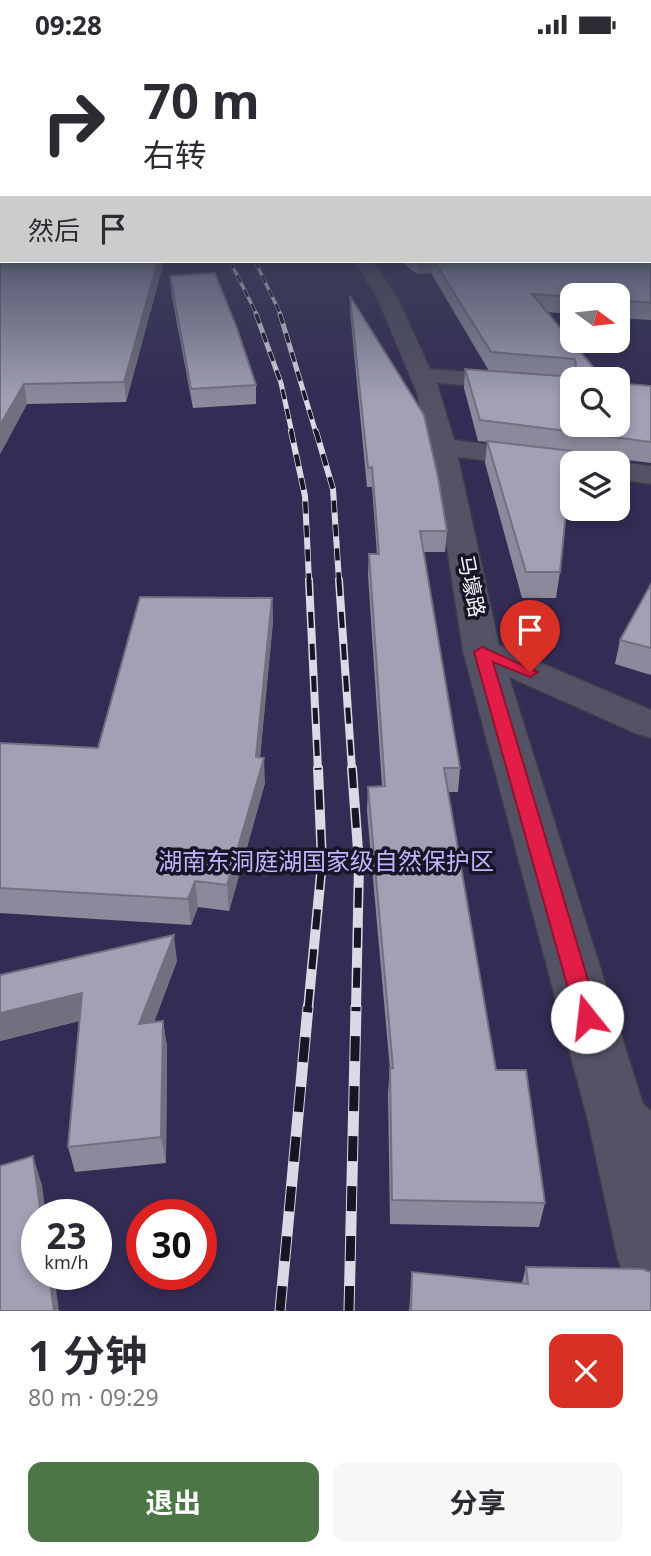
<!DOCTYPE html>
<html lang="zh">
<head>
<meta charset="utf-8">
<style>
	:root { --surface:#fff; --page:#f7f7f7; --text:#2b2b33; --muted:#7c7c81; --accent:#4c7645 }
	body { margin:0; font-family:"Noto Sans","Noto Sans SC",sans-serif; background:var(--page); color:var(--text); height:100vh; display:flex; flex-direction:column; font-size:26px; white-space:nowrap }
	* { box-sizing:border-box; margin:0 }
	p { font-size:23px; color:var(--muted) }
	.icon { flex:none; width:38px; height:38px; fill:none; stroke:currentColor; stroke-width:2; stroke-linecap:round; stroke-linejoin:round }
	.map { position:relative; height:1262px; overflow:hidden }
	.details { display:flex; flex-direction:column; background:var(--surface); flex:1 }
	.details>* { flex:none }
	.top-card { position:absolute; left:0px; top:0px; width:651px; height:214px; box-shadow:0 4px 10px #0003; background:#fff; color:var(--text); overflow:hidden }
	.needle { width:46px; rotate:105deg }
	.tools { position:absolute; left:560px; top:234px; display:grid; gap:14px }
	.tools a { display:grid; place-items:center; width:70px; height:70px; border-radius:14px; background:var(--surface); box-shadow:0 4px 10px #0003; font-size:35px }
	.speed { position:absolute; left:21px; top:1150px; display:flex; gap:14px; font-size:35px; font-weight:700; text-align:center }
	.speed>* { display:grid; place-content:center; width:91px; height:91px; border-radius:50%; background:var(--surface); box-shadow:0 4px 10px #0003; line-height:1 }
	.speed small { font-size:18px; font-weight:400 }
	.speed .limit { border:10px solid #d22; background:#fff; color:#111 }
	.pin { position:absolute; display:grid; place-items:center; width:60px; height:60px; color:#fff; margin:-72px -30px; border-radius:50% 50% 50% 0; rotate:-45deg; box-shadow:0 0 7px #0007 }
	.pin .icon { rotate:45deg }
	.me { position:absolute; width:77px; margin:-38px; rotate:344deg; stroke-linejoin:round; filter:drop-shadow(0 0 5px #0008) }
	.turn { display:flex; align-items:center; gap:24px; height:147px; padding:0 28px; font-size:32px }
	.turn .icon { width:91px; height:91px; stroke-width:2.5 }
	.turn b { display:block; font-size:49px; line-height:60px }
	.then { display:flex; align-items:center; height:66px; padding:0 28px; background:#0003; gap:14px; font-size:26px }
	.round { display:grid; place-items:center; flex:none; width:74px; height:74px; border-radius:14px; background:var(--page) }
	.summary { display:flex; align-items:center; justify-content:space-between; height:119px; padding:0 28px }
	h1 { font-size:42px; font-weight:700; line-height:52px }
	.primary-button { display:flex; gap:14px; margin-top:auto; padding:14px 28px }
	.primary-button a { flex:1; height:80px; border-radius:14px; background:var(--accent); color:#fff; font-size:28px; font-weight:700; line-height:80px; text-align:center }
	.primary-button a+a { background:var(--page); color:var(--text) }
	.status { display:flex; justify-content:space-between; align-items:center; height:49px; padding:0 35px; background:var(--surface); direction:ltr }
	.status svg { height:19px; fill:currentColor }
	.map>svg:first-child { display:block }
	.green { fill:#332d55; fill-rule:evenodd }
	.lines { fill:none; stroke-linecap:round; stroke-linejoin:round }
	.street-casing { stroke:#3e3c4a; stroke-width:3 }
	.secondary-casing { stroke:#3e3c4a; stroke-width:3 }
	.street { fill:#545265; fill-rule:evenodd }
	.secondary { fill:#545265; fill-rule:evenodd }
	.rail-far5-casing { stroke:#dadae4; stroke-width:3.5 }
	.rail-far4-casing { stroke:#dadae4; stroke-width:5 }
	.rail-far3-casing { stroke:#dadae4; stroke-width:6 }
	.rail-far2-casing { stroke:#dadae4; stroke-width:8 }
	.rail-far1-casing { stroke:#dadae4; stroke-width:10 }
	.rail-casing { stroke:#dadae4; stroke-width:11 }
	.rail-far5 { stroke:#181626; stroke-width:2.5; stroke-dasharray:8; stroke-linecap:butt }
	.rail-far4 { stroke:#181626; stroke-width:3.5; stroke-dasharray:10; stroke-linecap:butt }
	.rail-far3 { stroke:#181626; stroke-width:4.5; stroke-dasharray:12; stroke-linecap:butt }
	.rail-far2 { stroke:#181626; stroke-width:5; stroke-dasharray:16; stroke-linecap:butt }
	.rail-far1 { stroke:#181626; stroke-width:7; stroke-dasharray:20; stroke-linecap:butt }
	.rail { stroke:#181626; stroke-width:9; stroke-dasharray:25; stroke-linecap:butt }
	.wall { fill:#8a8a9c }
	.shaded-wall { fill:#71707f }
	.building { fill:#a1a0b5; stroke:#71707f; stroke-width:2 }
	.route { fill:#e11d48; stroke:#92132f; stroke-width:2 }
	.labels { text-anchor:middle; stroke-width:7; stroke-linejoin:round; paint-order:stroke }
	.street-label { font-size:21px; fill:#f4f4fd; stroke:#181626 }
	.near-park-label { font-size:24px; fill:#bfb7fe; stroke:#181626 }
</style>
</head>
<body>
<div class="status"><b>09:28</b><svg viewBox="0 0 49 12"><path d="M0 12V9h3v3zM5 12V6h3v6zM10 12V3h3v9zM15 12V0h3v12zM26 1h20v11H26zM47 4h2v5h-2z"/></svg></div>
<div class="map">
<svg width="651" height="1262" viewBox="0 0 651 1262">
	<rect width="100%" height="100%" fill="#211f30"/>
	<!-- green -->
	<path class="green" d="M0,173L2,212H649L651,173V1262H0ZM572,247H618V292H572ZM572,331H618V376H572ZM572,415H618V460H572ZM37,1166H96V1225H37ZM142,1166H201V1225H142Z"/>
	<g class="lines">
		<defs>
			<g id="street">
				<path d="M354,212H372L397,248L430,320L572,331V345L437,334L454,391L572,407L582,409L586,415H572V423L458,408L499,596L651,661V689L637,685L509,628L643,1055L651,1062V1129C622,1118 601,1100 588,1072L463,602L439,447L417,344L377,248Z"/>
				<polygon points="618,413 651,417 651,435 618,430 618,415 613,415"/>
			</g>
			<polygon id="secondary" points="618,1044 639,1052 651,1084 651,1244 628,1234 618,1211 588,1072 597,1052"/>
		</defs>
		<!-- street casing -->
		<use href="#street" class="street-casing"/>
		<!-- secondary casing -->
		<use href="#secondary" class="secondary-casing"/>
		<!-- street -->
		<use href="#street" class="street"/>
		<!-- secondary -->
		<use href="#secondary" class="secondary"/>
		<defs>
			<g id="rail-far5">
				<polyline points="230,212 257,266"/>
				<polyline points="255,212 281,266"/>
			</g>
			<g id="rail-far4">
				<polyline points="256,265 281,334 292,384"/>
				<polyline points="280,265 316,384"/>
			</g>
			<g id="rail-far3">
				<polyline points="291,382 305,447 309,532"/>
				<polyline points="316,382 333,440 339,532"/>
			</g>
			<g id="rail-far2">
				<polyline points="309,531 318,721"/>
				<polyline points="339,531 352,721"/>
			</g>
			<g id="rail-far1">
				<polyline points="352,719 359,815 356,960"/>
				<polyline points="308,960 322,814 318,719"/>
			</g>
			<g id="rail">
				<polyline points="280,1262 308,958"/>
				<polyline points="349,1262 356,958"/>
			</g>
		</defs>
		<!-- rail-far5 casing -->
		<use href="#rail-far5" class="rail-far5-casing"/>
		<!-- rail-far4 casing -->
		<use href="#rail-far4" class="rail-far4-casing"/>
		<!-- rail-far3 casing -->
		<use href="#rail-far3" class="rail-far3-casing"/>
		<!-- rail-far2 casing -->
		<use href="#rail-far2" class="rail-far2-casing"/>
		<!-- rail-far1 casing -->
		<use href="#rail-far1" class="rail-far1-casing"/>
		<!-- rail casing -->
		<use href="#rail" class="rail-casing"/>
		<!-- rail-far5 -->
		<use href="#rail-far5" class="rail-far5"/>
		<!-- rail-far4 -->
		<use href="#rail-far4" class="rail-far4"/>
		<!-- rail-far3 -->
		<use href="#rail-far3" class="rail-far3"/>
		<!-- rail-far2 -->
		<use href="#rail-far2" class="rail-far2"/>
		<!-- rail-far1 -->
		<use href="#rail-far1" class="rail-far1"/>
		<!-- rail -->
		<use href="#rail" class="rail"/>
	</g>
	<!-- wall -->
	<g class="wall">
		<polygon points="0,173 2,212 164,212 126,353 27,355 0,405"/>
		<polygon points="651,173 651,271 618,269 618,247 572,247 572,265 547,263 604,331 572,331 651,337 651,414 572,404 560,523 556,549 522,549 485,414 487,393 478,392 464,339 465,320 489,322 431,224 417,225 400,212 649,212"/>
		<polygon points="170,227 256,336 256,355 193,359 171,243"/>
		<polygon points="350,247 447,482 445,503 424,503 460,719 458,743 448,743 496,1021 545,1154 539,1178 390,1175 388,1044 390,1020 367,762 368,738 382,737 368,526 369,505 377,505 372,438 367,438 350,262"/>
		<polygon points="651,535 651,626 615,615 620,591"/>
		<polygon points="272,549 273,572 260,708 265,734 229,862 198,858 191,876 0,864 0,694 98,699"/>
		<polygon points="177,912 154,973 163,972 167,998 166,1114 75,1123 68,1098 79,972 0,992 0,926"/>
		<polygon points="526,1218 651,1262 409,1262 412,1223 522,1234"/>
	</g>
	<!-- shaded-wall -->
	<g class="shaded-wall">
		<polygon points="158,212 164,212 126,353 124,333"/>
		<polygon points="418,212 432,212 431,224 417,225"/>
		<polygon points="24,335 27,355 0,405 0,376"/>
		<polygon points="272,549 273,572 258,729 264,709 265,734 229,862 227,836 256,708"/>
		<polygon points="195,832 198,858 191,876 188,850"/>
		<polygon points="174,886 177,912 144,1000 139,975"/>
		<polygon points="82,944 87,970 0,992 0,964"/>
		<polygon points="163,972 167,998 166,1114 161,1088"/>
		<polygon points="33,1107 42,1136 46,1166 41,1166"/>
		<polygon points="49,1225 54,1225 59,1262 54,1262"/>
	</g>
	<!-- building -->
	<g class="building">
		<polygon points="0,173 2,173 2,212 158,212 124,333 24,335 0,376"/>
		<polygon points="649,173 651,173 651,254 618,251 618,247 572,247 572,248 532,245 604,331 572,331 572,376 618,376 618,334 651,337 651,393 480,371 465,320 575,328 577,326 575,310 491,303 434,212 649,212"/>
		<polygon points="215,224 237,279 256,336 191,340 170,227"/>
		<polygon points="350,247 424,366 438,428 447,482 420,482 460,719 444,719 496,1021 526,1021 545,1154 392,1151 390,1019 393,1019 368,738 385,737 369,505 379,505 372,418 368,419"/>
		<polygon points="487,392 572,402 560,523 526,523"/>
		<polygon points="651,535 651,599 620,591"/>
		<polygon points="140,548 272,549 256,708 264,709 227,836 195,832 188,850 0,839 0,694 98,699"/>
		<polygon points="174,886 139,975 163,972 161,1088 68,1098 82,944 0,964 0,926"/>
		<polygon points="33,1107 41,1166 37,1166 37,1225 49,1225 54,1262 0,1262 0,1117"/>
		<polygon points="526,1218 642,1220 651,1223 651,1262 411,1262 412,1223 528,1235"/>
	</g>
	<!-- sky -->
	<linearGradient id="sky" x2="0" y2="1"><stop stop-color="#12111a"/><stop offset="0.49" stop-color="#3d4259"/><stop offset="1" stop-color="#3d4259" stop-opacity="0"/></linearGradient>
	<rect width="651" height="350" fill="url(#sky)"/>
	<!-- route -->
	<polygon class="route" points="482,598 538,623 530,628 493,613 599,968 595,975 587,977 579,975 576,968 474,603"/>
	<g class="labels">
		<!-- street labels -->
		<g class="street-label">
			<text transform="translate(471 537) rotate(79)" y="7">马壕路</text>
		</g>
		<!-- near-park labels -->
		<g class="near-park-label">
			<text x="326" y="821">湖南东洞庭湖国家级自然保护区</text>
		</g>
	</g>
</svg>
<div class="tools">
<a><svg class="needle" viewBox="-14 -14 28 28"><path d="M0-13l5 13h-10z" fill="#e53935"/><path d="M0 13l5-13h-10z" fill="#7c7c81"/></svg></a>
<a><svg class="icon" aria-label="search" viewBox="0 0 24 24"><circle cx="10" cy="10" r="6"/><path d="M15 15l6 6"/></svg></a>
<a><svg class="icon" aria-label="layers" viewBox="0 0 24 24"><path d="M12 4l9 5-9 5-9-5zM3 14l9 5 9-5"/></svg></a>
</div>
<div class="speed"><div>23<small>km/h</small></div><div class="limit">30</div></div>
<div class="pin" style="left:530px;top:623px;background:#d93025"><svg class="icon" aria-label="arrive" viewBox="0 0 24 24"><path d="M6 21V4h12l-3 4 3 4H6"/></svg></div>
<svg class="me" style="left:587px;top:968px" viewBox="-20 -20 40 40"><circle r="19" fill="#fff"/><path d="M0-13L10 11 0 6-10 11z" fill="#e11d48"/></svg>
<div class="top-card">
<div class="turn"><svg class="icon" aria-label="right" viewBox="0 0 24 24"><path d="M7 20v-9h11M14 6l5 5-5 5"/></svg><div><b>70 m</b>右转</div></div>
<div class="then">然后<svg class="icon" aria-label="arrive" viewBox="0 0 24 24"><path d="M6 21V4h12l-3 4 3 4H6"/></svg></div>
</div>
</div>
<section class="details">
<div class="summary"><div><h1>1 分钟</h1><p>80 m · 09:29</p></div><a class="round" style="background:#d93025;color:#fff"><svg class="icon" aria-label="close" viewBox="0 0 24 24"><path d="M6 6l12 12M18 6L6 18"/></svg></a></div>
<div class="primary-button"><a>退出</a><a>分享</a></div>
</section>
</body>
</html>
